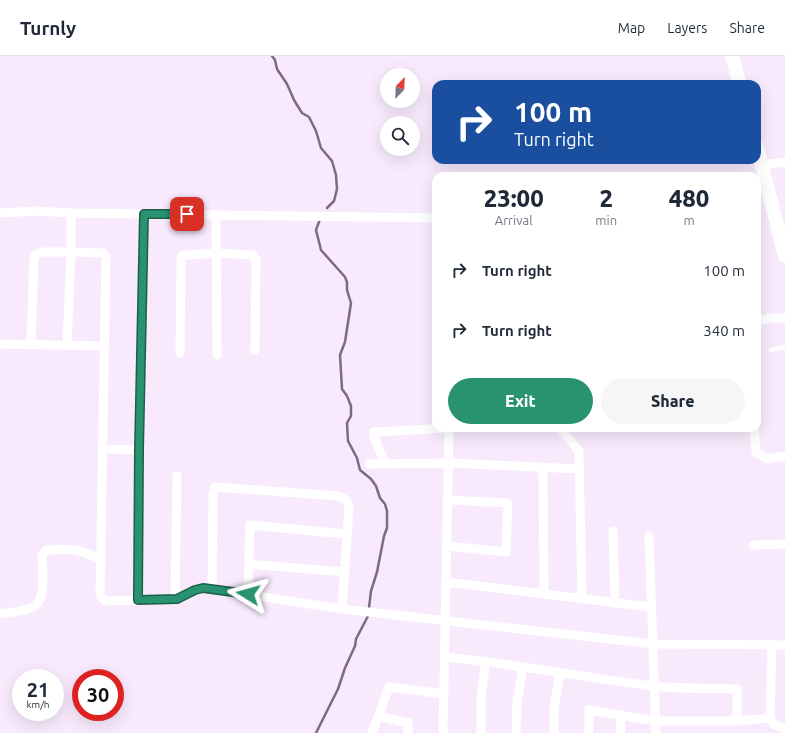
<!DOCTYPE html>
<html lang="en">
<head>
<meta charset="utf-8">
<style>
	:root { --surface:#fff; --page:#f6f6f7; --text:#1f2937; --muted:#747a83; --line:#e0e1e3; --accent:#289271 }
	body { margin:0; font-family:Ubuntu,sans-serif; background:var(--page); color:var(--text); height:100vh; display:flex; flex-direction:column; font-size:15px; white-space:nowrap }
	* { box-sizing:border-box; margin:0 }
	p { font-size:13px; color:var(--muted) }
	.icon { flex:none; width:22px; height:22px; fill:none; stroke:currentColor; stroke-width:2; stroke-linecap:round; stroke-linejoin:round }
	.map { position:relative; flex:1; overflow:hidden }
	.drawer { position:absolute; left:432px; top:116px; width:329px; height:260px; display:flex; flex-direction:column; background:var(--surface); border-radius:12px; box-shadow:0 4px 16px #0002 }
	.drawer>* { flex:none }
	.top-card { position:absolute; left:432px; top:24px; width:329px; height:84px; border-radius:12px; box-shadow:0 4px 16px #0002; background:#1a4fa0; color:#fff; overflow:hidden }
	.needle { width:26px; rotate:23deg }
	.controls { position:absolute; left:380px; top:12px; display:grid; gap:8px }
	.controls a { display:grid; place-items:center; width:40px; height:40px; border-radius:50%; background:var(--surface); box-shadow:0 4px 16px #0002; font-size:20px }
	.speed { position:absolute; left:12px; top:613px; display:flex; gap:8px; font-size:20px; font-weight:700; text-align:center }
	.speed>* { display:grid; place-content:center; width:52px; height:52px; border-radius:50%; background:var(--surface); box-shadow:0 4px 16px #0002; line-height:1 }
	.speed small { font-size:10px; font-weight:400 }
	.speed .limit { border:6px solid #d22; background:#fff; color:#111 }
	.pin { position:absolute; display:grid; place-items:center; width:34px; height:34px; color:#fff; margin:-17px; border-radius:8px; box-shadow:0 2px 6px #0006 }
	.me { position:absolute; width:44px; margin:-22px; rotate:278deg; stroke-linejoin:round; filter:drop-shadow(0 0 3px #0008) }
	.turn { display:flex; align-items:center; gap:14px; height:84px; padding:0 16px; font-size:18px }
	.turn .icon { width:52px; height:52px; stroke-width:2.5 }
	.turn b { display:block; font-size:28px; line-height:34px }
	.eta { display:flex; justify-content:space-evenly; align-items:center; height:68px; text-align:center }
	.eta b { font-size:24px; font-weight:800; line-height:28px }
	.primary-button { display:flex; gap:8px; margin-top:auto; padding:8px 16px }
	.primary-button a { flex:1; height:46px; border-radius:24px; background:var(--accent); color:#fff; font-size:16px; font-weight:800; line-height:46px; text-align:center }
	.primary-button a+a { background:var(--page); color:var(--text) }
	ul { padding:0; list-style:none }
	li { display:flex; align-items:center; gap:12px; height:60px; padding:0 16px }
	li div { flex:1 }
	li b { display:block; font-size:15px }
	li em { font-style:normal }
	header { display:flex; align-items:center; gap:24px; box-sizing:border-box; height:56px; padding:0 20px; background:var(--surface); border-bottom:1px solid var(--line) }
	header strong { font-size:19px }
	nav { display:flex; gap:22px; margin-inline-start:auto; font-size:14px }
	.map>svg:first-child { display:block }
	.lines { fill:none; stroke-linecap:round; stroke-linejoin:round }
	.stream { stroke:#806888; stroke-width:2.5 }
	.lane { stroke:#fff; stroke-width:4.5 }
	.street { stroke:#fff; stroke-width:9 }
	.primary { stroke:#fff; stroke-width:14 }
	.route-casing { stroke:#1a5f49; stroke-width:10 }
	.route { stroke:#289271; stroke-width:7 }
</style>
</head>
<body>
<header>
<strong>Turnly</strong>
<nav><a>Map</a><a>Layers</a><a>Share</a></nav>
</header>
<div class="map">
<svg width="785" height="677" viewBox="0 0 785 677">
	<rect width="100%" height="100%" fill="#f8e9fd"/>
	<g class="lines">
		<!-- stream -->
		<g class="stream">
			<polyline points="272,0 275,4 277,13 287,28 294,44 302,57 309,61 316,75 321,92 332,105 336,119 337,133 334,145 327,152"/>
			<polyline points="316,677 338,633 345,612 355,590 356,583 368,560 371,535 377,516 384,480 387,472 387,455 385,448 380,442 376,430 371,423 360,414 357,402 348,385 347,367 351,360 351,350 347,340 342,333 340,299 345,286 351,247 347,234 347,226 345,221 321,194 316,174 320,163"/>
		</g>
		<!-- lane -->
		<polyline class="lane" points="771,294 785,291"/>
		<!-- street -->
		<g class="street">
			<polyline points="762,109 785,106"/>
			<polyline points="0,157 37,155 71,157"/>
			<polyline points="216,158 217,299"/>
			<polyline points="757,265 772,262 785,262"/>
			<polyline points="31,287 34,202 36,198 42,196 71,196 67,289"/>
			<polyline points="0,288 104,290"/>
			<polyline points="180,297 181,203 182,200 186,199 216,197 253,199 256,203 255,294"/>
			<polyline points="560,372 579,395 582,543"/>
			<polyline points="754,372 756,396 768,403 785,400"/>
			<polyline points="102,393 139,394"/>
			<polyline points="385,407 374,381 374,376 449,372"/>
			<polyline points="369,408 448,407 580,413"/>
			<polyline points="543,412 544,538"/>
			<polyline points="613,475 615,547"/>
			<polyline points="649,480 656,677"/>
			<polyline points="753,489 785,488"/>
			<polyline points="447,490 506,496 508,447 448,444"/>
			<polyline points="249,508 344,516"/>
			<polyline points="446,526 651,551"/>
			<polyline points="212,533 342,553 653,588 785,589"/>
			<polyline points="248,538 250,469 346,478"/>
			<polyline points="175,543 177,420"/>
			<polyline points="138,544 139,394 144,158"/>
			<polyline points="342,553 349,451 346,444 338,440 215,431 213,438 212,533 203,532 195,534 177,543 106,545 103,543 100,539 106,201 103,197 71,196 71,157 436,162"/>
			<path d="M0,558C10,556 24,556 33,551C47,545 42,513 42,499L46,494C69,493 80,492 101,504"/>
			<path d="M445,601C514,608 583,621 652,630C680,633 709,632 737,633V665"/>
			<polyline points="620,659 621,677"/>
			<polyline points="378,660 408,667 408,677"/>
			<polyline points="770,662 774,668 785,673"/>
			<polyline points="372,677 389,631 444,638"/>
			<polyline points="443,677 449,372"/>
			<polyline points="481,677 481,641 486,605"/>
			<polyline points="516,677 517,646 523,612"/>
			<polyline points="554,677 554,652 560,617"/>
			<polyline points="589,677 589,654 656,665 737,665 770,662 772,590"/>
		</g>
		<!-- primary -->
		<g class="primary">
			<polyline points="732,0 740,28"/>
			<polyline points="757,91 785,200"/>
		</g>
	</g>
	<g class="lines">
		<defs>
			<polyline id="route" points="187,158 144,158 139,394 138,544 177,543 195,534 203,532 248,538"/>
		</defs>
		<!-- route casing -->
		<use href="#route" class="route-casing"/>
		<!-- route -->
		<use href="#route" class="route"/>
	</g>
</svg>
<div class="controls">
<a><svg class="needle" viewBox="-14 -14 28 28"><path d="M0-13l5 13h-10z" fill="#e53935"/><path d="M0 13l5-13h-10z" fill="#747a83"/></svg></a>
<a><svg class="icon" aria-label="search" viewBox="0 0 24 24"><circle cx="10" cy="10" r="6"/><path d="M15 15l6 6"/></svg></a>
</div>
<div class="speed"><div>21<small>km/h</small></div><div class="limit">30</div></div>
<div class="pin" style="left:187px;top:158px;background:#d93025"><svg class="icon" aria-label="arrive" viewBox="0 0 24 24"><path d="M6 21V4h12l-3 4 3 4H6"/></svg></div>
<svg class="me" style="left:248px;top:538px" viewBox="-20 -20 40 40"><path d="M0-17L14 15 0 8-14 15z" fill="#289271" stroke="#fff" stroke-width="4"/></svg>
<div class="top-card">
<div class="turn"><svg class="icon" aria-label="right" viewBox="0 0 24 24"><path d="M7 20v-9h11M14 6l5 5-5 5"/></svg><div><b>100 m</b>Turn right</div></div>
</div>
<section class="drawer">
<div class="eta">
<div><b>23:00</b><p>Arrival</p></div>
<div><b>2</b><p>min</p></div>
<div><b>480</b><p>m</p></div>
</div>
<ul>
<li><svg class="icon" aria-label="right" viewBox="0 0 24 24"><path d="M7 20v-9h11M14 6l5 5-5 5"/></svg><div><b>Turn right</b></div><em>100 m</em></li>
<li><svg class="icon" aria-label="right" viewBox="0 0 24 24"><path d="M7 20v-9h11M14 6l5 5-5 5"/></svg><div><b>Turn right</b></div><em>340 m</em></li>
</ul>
<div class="primary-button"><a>Exit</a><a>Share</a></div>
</section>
</div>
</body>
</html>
